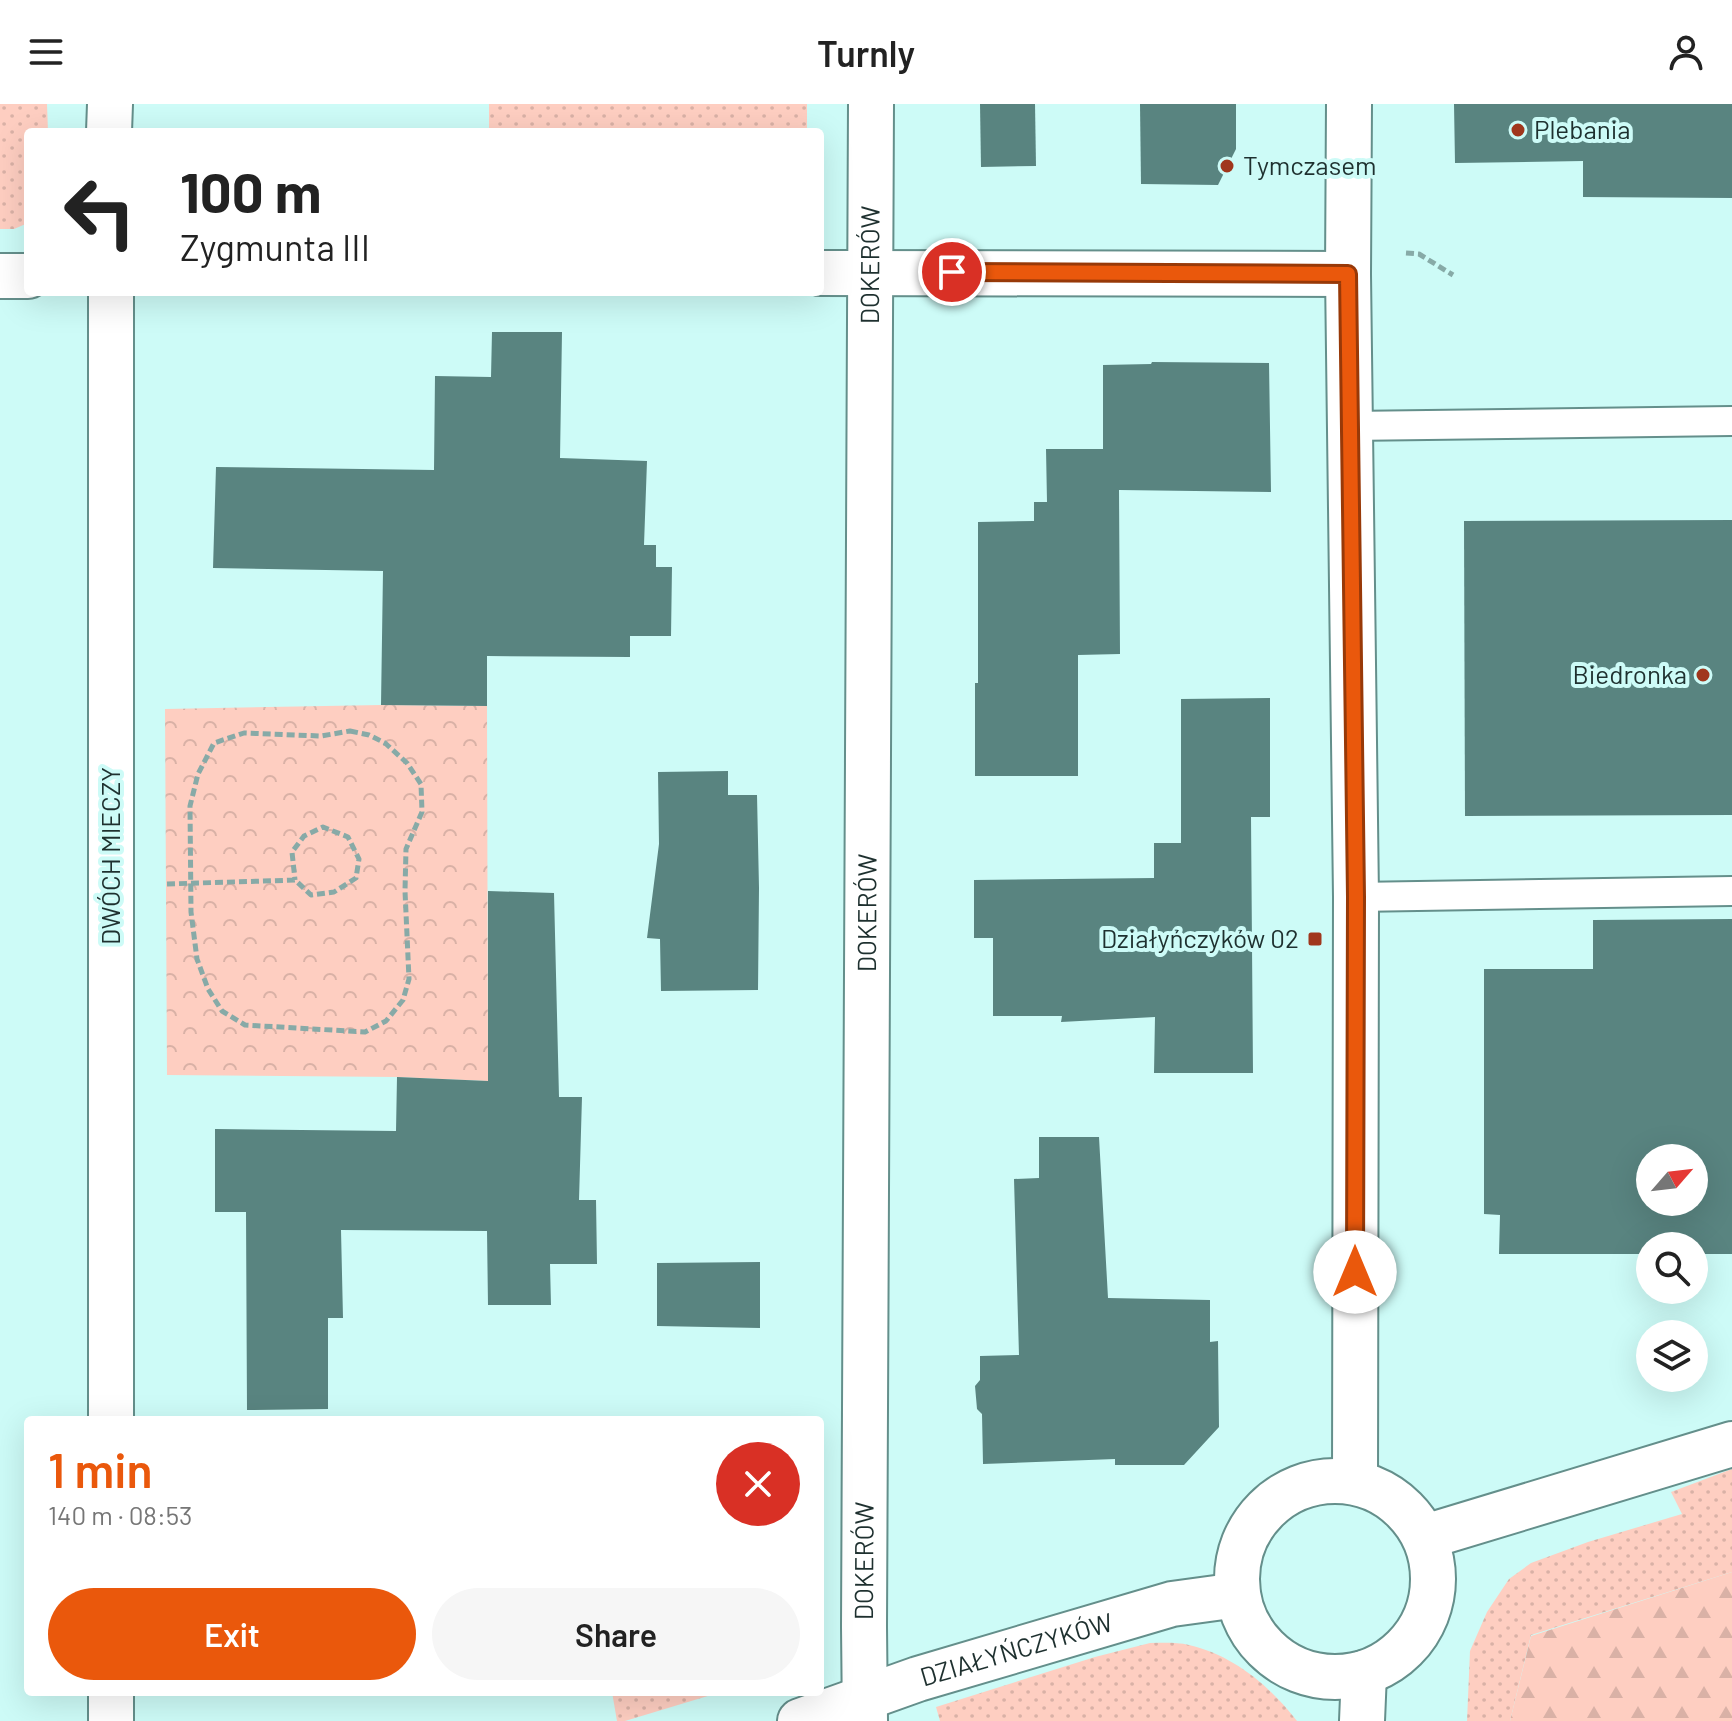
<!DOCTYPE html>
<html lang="en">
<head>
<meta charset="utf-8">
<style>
	:root { --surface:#fff; --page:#f6f6f6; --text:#222; --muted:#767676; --accent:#ea580c }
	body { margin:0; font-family:Barlow,sans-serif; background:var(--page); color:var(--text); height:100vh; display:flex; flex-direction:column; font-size:30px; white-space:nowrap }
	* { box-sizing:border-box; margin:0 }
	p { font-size:26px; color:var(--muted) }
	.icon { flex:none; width:44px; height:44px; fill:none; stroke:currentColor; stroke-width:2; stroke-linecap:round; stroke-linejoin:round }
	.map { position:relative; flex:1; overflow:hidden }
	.details { position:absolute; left:24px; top:1312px; width:800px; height:280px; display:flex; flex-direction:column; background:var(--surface); border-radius:8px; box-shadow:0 8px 32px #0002 }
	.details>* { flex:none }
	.guide { position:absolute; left:24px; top:24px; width:800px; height:168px; border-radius:8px; box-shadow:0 8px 32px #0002; background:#fff; color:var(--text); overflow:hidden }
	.needle { width:52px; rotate:62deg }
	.tools { position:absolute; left:1636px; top:1040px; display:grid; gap:16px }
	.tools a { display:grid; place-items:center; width:72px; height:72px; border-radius:50%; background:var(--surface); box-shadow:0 8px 32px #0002; font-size:40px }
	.pin { position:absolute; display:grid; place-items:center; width:68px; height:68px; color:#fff; margin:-34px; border:4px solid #fff; border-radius:50%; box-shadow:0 2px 8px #0007 }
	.me { position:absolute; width:88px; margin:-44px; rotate:0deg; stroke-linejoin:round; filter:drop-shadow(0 0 6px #0008) }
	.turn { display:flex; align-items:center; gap:28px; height:168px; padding:0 24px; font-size:36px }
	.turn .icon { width:104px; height:104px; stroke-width:2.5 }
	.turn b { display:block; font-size:56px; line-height:68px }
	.round { display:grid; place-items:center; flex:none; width:84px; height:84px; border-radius:42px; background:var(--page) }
	.headline { display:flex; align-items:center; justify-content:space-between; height:136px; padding:0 24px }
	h1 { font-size:48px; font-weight:600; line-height:60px; color:var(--accent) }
	.action { display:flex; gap:16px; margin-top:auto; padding:16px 24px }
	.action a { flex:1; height:92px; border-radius:48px; background:var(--accent); color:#fff; font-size:32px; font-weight:600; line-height:92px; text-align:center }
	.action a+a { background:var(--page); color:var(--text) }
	header { display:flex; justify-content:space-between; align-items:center; height:104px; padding:0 24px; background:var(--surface); font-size:36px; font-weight:600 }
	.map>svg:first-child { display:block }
	.grass { fill:url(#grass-dots) }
	.forest { fill:url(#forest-firs) }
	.park { fill:url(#park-crowns) }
	.building { fill:#598480; fill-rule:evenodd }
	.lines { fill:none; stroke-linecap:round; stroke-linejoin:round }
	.lane-casing { stroke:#648f8b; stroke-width:32 }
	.street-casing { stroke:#648f8b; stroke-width:48 }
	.secondary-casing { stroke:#648f8b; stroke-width:48 }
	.path { stroke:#87aaa7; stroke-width:5; stroke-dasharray:8 4; stroke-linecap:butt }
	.lane { stroke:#fff; stroke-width:28 }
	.street { stroke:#fff; stroke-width:44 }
	.secondary { stroke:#fff; stroke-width:44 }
	.route-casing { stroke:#983908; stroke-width:20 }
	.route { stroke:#ea580c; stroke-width:14 }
	.poi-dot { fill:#a0371d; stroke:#cdfbf7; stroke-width:3 }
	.labels { text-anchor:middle; stroke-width:8; stroke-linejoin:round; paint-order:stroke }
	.poi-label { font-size:26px; fill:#1e302f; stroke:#cdfbf7; text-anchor:start }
	.street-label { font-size:26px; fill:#1e302f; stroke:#cdfbf7 }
</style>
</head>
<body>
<header><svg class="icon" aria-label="menu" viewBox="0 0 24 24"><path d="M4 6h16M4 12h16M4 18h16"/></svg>Turnly<svg class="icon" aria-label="person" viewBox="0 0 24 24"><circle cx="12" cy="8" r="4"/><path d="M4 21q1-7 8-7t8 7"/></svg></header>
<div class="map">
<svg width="1732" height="1617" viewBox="0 0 1732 1617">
	<defs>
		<pattern id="grass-dots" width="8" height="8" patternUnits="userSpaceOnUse" patternTransform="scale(2)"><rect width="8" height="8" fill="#fecec1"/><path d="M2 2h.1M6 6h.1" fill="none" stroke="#d9b1a6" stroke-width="1.8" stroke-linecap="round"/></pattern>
		<pattern id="forest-firs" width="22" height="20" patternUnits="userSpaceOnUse" patternTransform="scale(2)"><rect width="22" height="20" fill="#fecec1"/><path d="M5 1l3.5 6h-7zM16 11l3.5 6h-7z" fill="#d9b1a6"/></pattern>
		<pattern id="park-crowns" width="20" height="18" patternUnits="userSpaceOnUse" patternTransform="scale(2)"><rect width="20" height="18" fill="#fecec1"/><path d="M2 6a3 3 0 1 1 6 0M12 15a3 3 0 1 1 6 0" fill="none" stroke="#d9b1a6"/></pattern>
	</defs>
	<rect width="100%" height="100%" fill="#cdfbf7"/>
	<!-- grass -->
	<g class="grass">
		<polygon points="0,0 47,0 48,28 28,28 28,119 14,125 0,125"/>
		<rect x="489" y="0" width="318" height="28"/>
		<polygon points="1732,1365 1732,1468 1531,1531 1510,1617 1467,1617 1470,1547 1487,1508 1509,1475 1531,1459 1588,1438 1682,1410 1671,1388"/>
		<path d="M1150,1539C1163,1539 1176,1538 1189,1541C1233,1551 1270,1582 1297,1617H940L936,1603L1095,1553Z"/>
		<polygon points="612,1588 721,1588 625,1617 617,1617"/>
	</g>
	<!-- forest -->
	<polygon class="forest" points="1732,1468 1732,1617 1510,1617 1531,1532"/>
	<!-- park -->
	<polygon class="park" points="381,601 487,602 488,977 397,973 167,971 165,605"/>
	<!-- building -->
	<g class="building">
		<polygon points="980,0 1035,0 1036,62 981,63"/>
		<polygon points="1140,0 1236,0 1236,45 1218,81 1141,80"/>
		<polygon points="1454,0 1732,0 1732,94 1583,93 1583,57 1455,59"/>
		<polygon points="492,228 562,228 560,354 647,357 644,441 656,441 656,463 672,463 671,532 630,532 630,553 487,552 487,602 381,601 383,467 213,464 216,363 434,366 435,272 491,273"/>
		<polygon points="1152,258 1269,259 1271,388 1119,386 1120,550 1078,551 1078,672 975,672 975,579 978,579 978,418 1034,417 1034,398 1047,398 1046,345 1103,345 1103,261 1151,260"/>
		<polygon points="1732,416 1732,711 1465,712 1464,417"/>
		<polygon points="1270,594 1270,713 1251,713 1253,969 1154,969 1155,913 1061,918 1062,912 993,912 993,834 974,834 974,776 1154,774 1154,739 1181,739 1181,595"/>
		<polygon points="728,667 728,691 757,691 759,784 758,886 661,887 660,835 647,834 659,740 658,668"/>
		<polygon points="488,787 554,789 559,993 582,993 579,1096 596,1096 597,1160 550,1160 551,1201 488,1201 487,1127 341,1126 343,1214 328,1214 328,1305 247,1306 246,1108 215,1108 215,1025 396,1027 397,973 488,977"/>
		<path d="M1732,815V1150H1694V1142H1650V1150H1499L1500,1111L1484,1110V865H1593V816ZM1650,1054H1694V1098H1650Z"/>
		<polygon points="1039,1033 1099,1033 1108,1194 1210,1196 1210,1238 1218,1237 1219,1323 1184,1361 1115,1361 1115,1355 983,1360 982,1310 977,1305 975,1282 980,1276 980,1252 1019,1251 1014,1075 1039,1074"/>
		<polygon points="760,1158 760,1224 657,1222 657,1159"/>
	</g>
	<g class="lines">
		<defs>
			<g id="lane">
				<polyline points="1349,322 1732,317"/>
				<polyline points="1356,793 1732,787"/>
			</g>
			<g id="street">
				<polyline points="109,28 110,0"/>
				<polyline points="820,169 1348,170"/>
				<polyline points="0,172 28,172"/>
				<polyline points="111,1316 111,188"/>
				<polyline points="1425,1433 1732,1340"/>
				<polyline points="111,1588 111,1617"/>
				<path id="s1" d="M800,1617L918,1575L1172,1500L1238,1491"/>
				<path id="s2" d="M865,1617L864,1523L871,0"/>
			</g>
			<g id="secondary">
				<polyline points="1349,0 1348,170 1356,793 1355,1378"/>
				<circle cx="1335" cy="1475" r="98"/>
				<polyline points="1362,1617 1364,1569"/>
			</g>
		</defs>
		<!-- lane casing -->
		<use href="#lane" class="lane-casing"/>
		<!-- street casing -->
		<use href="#street" class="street-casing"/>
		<!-- secondary casing -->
		<use href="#secondary" class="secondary-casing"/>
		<!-- path -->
		<g class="path">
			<polyline points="1406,149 1419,150 1453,171"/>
			<polygon points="350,627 369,631 385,639 407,659 421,680 422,708 406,745 405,787 409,875 403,896 386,917 365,928 245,921 222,907 208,885 197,855 191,808 190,702 198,670 214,639 244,629 321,632"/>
			<polyline points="167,780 295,776 311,791 334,788 356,774 359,755 348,733 323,723 304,732 292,748 295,776"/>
		</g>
		<!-- lane -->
		<use href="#lane" class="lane"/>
		<!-- street -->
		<use href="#street" class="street"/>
		<!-- secondary -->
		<use href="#secondary" class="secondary"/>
	</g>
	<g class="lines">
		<defs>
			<polyline id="route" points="952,168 1348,170 1356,793 1355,1168"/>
		</defs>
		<!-- route casing -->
		<use href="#route" class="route-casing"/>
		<!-- route -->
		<use href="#route" class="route"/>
	</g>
	<!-- markers -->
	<g class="poi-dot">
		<circle cx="1518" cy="26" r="8"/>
		<circle cx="1227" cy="62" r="8"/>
		<circle cx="1703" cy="571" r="8"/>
		<rect x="1307" y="827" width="16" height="16" rx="4"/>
	</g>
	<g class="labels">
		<!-- poi labels -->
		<g class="poi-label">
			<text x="1534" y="35">Plebania</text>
			<text x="1243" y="71">Tymczasem</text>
			<text x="1687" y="580" text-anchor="end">Biedronka</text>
			<text x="1299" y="844" text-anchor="end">Działyńczyków 02</text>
		</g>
		<!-- street labels -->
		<g class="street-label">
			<text dy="9" stroke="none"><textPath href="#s2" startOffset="1456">DOKERÓW</textPath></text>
			<text transform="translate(111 752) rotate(-90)" y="9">DWÓCH MIECZY</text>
			<text dy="9" stroke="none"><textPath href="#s2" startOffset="808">DOKERÓW</textPath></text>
			<text dy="9" stroke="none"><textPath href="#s2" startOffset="160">DOKERÓW</textPath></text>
			<text dy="9" stroke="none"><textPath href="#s1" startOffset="228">DZIAŁYŃCZYKÓW</textPath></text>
		</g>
	</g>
</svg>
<div class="tools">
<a><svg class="needle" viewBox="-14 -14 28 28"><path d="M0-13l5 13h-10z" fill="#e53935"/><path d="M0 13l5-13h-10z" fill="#767676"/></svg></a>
<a><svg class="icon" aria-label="search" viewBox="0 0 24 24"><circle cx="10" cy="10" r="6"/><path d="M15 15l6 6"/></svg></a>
<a><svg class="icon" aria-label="layers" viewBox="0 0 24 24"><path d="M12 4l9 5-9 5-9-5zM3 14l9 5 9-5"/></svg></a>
</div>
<div class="pin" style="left:952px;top:168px;background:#d93025"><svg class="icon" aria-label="arrive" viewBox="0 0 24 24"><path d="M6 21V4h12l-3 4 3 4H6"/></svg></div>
<svg class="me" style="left:1355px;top:1168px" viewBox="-20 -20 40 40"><circle r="19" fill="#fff"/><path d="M0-13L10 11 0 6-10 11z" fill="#ea580c"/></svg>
<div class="guide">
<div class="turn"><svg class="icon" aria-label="left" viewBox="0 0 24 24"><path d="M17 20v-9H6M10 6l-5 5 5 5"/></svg><div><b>100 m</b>Zygmunta III</div></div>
</div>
<section class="details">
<div class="headline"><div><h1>1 min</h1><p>140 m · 08:53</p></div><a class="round" style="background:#d93025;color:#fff"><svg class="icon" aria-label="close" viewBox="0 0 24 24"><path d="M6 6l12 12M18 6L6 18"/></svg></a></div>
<div class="action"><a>Exit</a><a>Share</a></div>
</section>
</div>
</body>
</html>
